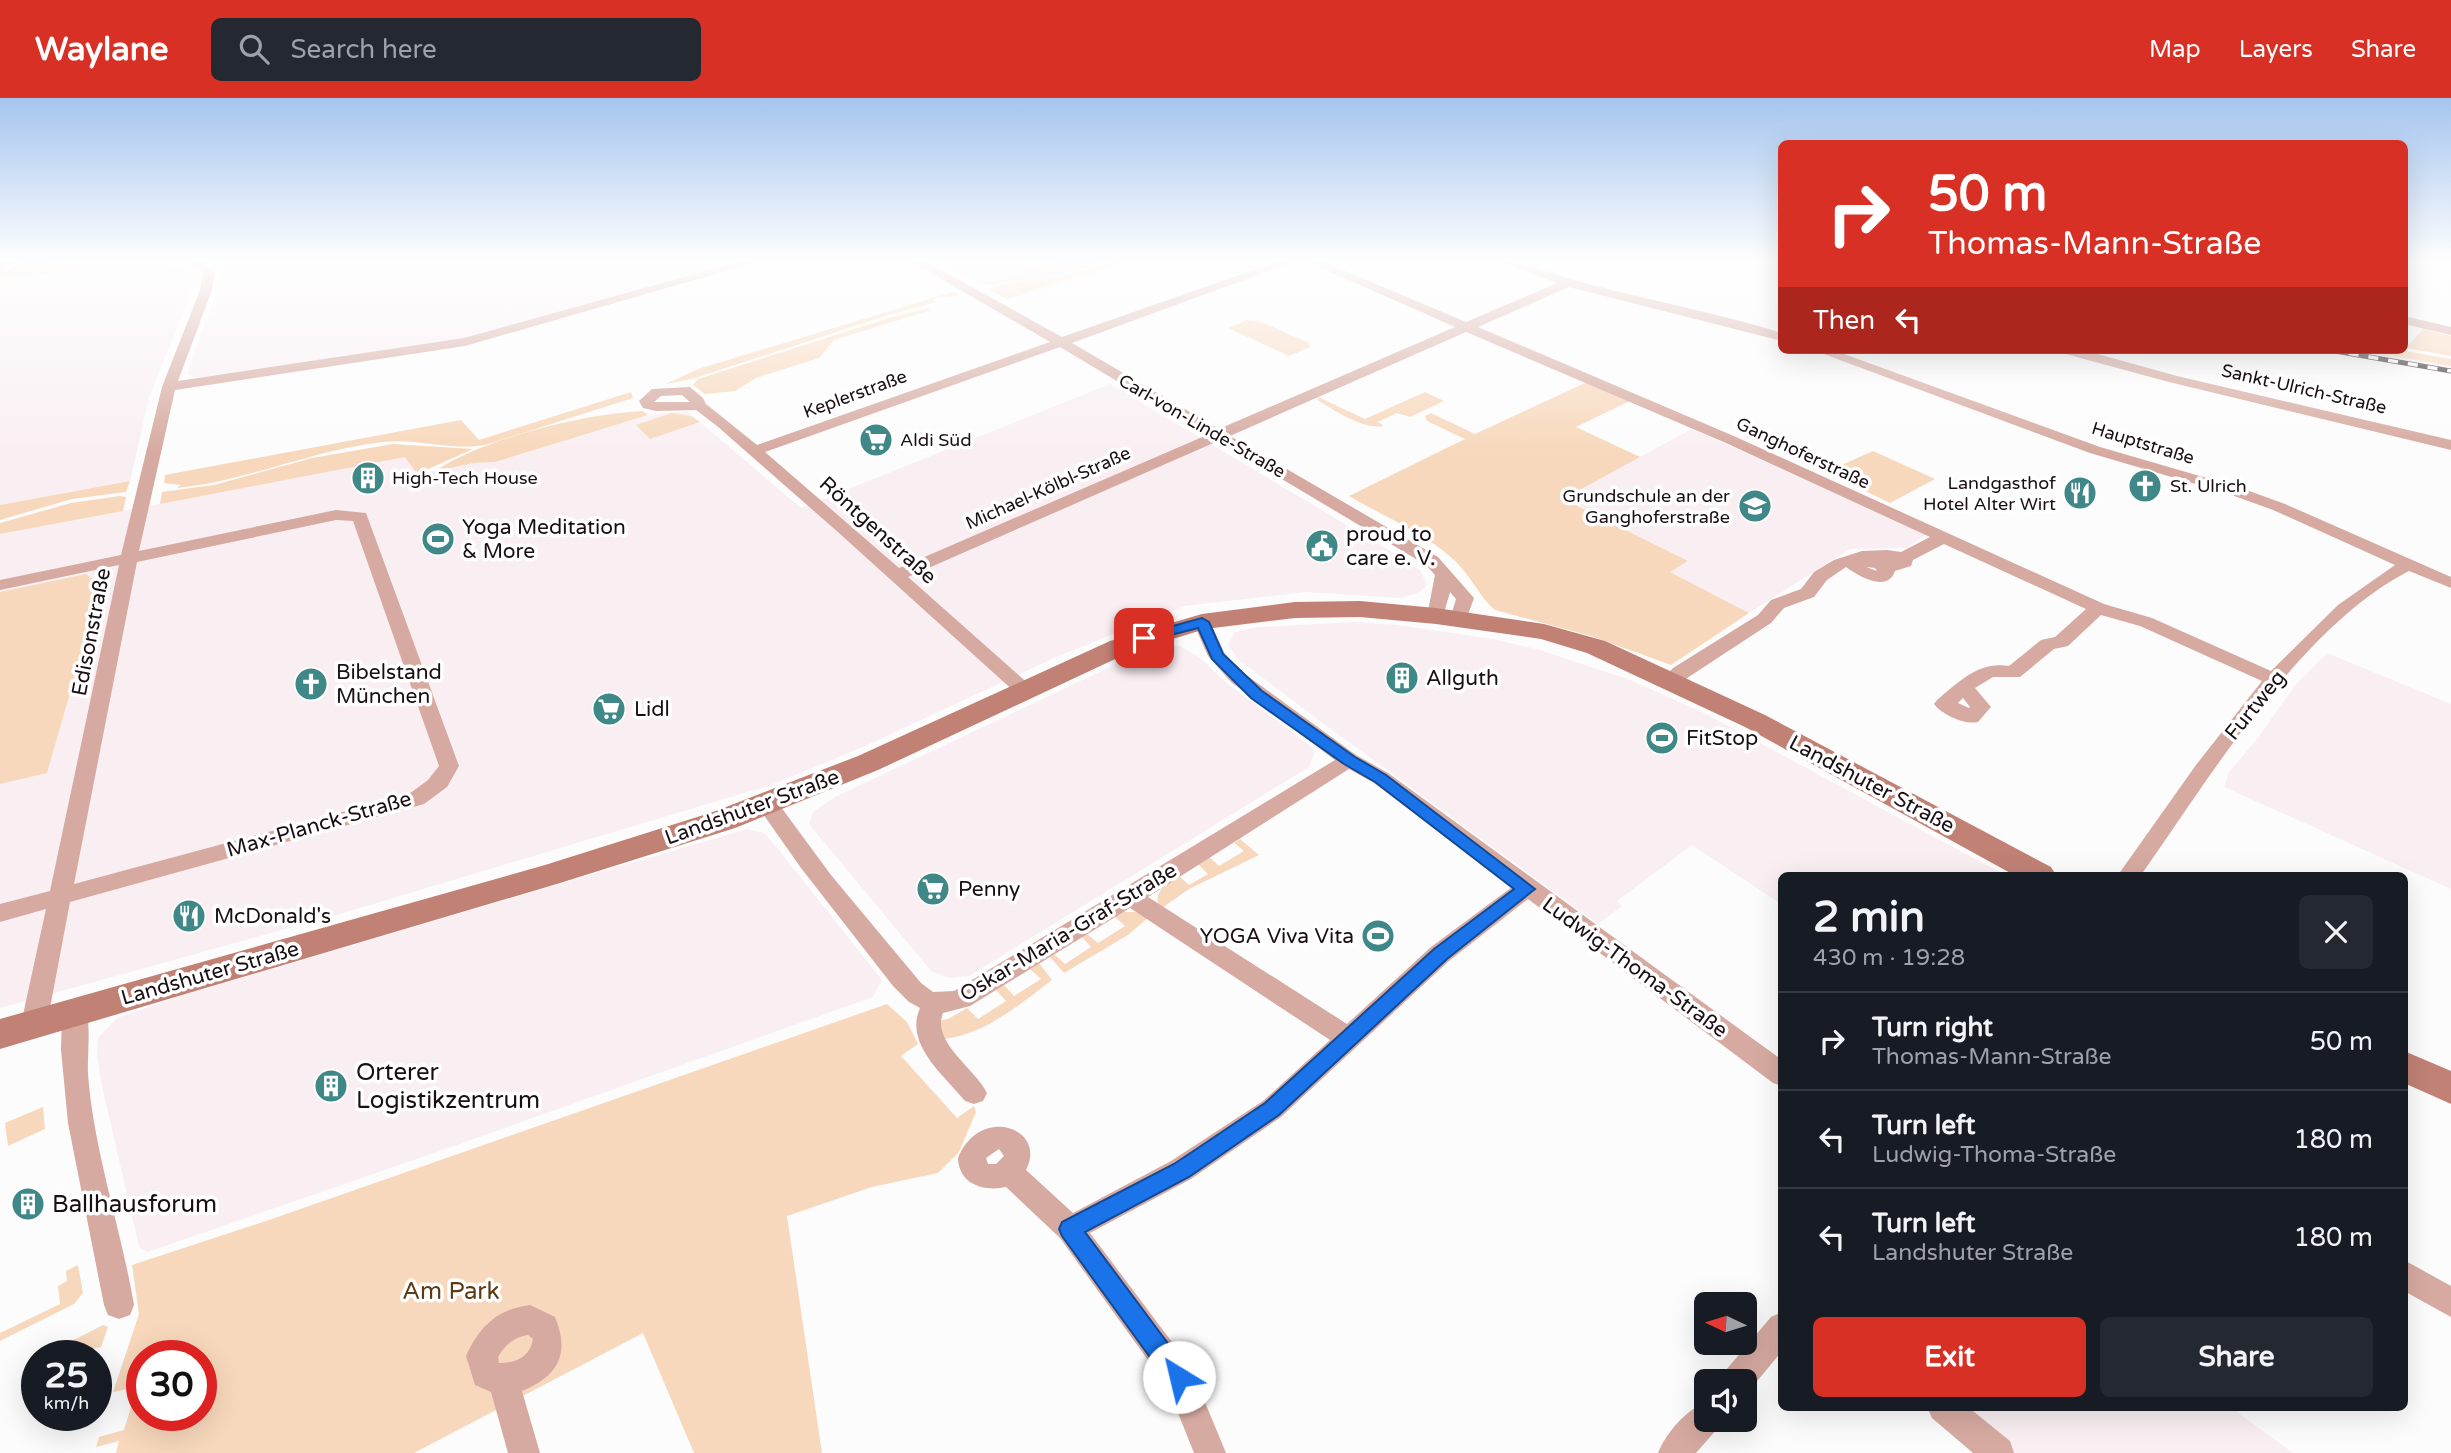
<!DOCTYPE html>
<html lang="en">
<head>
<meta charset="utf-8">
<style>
	:root { --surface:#171b24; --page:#242831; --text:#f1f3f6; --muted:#9ea1a6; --line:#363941; --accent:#d93025 }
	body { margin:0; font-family:"Varela Round",sans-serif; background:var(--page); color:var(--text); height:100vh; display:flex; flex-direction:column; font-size:26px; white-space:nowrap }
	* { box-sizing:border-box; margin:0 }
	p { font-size:23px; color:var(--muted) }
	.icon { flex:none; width:38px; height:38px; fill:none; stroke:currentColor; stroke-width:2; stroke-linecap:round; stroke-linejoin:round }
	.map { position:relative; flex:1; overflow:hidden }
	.sheet { position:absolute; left:1778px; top:774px; width:630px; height:539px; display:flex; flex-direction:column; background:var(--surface); border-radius:10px; box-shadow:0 7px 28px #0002 }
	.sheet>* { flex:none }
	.banner { position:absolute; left:1778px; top:42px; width:630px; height:214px; border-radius:10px; box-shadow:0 7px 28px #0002; background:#d93025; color:#fff; overflow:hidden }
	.needle { width:46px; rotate:274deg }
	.fabs { position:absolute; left:1694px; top:1194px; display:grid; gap:14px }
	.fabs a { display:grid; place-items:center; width:63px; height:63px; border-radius:10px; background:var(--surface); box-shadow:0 7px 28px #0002; font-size:35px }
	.speed { position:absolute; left:21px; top:1242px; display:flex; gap:14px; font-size:35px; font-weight:700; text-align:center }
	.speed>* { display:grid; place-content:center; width:91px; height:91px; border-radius:50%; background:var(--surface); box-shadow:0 7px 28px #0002; line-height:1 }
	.speed small { font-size:18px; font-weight:400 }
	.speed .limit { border:10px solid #d22; background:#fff; color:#111 }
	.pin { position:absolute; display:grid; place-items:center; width:60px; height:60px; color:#fff; margin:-30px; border-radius:14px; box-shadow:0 4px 10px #0006 }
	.me { position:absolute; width:77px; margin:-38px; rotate:324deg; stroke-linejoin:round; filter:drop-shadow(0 0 5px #0008) }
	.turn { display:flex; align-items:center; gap:24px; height:147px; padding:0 35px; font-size:32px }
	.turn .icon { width:91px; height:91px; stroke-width:2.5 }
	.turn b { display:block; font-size:49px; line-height:60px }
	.then { display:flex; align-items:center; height:66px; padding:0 35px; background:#0003; gap:14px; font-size:26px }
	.round { display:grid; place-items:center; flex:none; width:74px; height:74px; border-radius:10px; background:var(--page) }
	.overview { display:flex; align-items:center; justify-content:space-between; height:119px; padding:0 35px }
	h1 { font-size:42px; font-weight:800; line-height:52px }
	.primary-button { display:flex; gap:14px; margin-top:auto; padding:14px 35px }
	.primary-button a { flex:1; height:80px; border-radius:10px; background:var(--accent); color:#fff; font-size:28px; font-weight:800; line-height:80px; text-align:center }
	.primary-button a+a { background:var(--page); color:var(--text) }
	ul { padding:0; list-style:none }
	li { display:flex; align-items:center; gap:21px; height:98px; padding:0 35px; border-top:2px solid var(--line) }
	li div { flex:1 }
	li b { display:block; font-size:26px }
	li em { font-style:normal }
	header { display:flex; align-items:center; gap:42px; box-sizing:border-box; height:98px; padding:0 35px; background:var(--accent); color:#fff }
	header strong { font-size:33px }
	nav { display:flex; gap:38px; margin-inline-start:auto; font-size:24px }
	.search { width:490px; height:63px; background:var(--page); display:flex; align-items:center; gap:18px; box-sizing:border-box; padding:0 24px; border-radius:10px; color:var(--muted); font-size:26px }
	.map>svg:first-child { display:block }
	.built { fill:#f9eff2 }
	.green { fill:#f7d8bc; fill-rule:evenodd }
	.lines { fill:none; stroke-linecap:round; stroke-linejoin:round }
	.street { fill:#d6aaa1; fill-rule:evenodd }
	.secondary { fill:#c18175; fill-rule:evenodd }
	.rail-casing { stroke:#352a2d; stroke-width:5 }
	.rail { stroke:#fff; stroke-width:3.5; stroke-dasharray:10; stroke-linecap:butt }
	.route { fill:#1a73e8; stroke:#114b97; stroke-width:2 }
	.labels { text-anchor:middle; stroke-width:7; stroke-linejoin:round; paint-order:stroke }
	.far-street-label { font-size:18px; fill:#1a0e12; stroke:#fff }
	.far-poi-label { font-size:18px; fill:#1a0e12; stroke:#fff; text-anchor:start }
	.poi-label { font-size:21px; fill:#1a0e12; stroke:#fff; text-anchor:start }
	.street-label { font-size:21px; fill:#1a0e12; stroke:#fff }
	.near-poi-label { font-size:24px; fill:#1a0e12; stroke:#fff; text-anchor:start }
	.near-park-label { font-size:24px; fill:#5e3a14; stroke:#fff }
</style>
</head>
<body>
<header>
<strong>Waylane</strong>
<div class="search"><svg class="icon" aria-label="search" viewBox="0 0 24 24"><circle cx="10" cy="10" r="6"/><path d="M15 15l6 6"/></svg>Search here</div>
<nav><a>Map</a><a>Layers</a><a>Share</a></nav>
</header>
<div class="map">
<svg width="2451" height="1355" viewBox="0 0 2451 1355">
	<rect width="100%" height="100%" fill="#fcfcfc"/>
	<!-- built -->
	<g class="built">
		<polygon points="25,164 131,164 176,168 194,174 196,182 149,299 130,383 0,407 0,175"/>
		<polygon points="219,164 739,164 479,238 205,279 194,279 188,276 189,270 223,177"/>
		<polygon points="939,164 1056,164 982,187"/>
		<polygon points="2319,252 2358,252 2451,268 2451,275"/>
		<polygon points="1110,286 1407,463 1420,472 1427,487 1418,495 1400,500 1306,494 1184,508 1056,559 863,649 771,687 340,816 0,910 0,436 405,359 417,376 474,365 495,364 648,317 687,313 801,410"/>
		<polygon points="1692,331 1927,436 1907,450 1850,451 1749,515 1670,474 1687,463 1562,401"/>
		<polygon points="1354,524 1398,527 1493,541 1536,551 1628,581 1706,616 2005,777 1782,777 1781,806 1692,747 1617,803 1622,808 1598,826 1316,620 1238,561 1228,547 1235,534 1258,529"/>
		<polygon points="1170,548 1180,548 1199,559 1228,586 1309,647 1315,654 1309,669 969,878 950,880 932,874 809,726 813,714 835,699 1131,559"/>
		<polygon points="2327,555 2451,606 2451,791 2224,689 2229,674 2258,640 2295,587"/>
		<polygon points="747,731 764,735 775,747 882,882 873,899 451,1049 148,1154 139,1149 100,979 97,954 98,940 117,920 190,895"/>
		<polygon points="1956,1309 2230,1309 2293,1355 2012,1355"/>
	</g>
	<!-- green -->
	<g class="green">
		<polygon points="25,164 151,166 80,170 34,178 0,179 0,175"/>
		<polygon points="1056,164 1107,164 1048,179 982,187"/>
		<polygon points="1115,164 1128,164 1008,201 987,191 1013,184 1050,180"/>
		<path d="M953,194L959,197C949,201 942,198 933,201L936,204L889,217L692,281L666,286L698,271Z"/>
		<polygon points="928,210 931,212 834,242 819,260 756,280 735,293 705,296 693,287 698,281 889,220"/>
		<polygon points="1247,222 1259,223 1309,245 1310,249 1289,258 1228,230"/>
		<polygon points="2423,231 2451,238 2451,258 2406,250"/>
		<polygon points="2358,252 2399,252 2451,261 2451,268"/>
		<path d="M1587,284L1630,303L1576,329L1640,359L1563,401L1688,463L1670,474L1749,515L1671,567L1591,538L1495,512C1480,500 1470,476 1453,461C1426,436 1381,417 1349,398L1465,341L1427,323L1425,318L1431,315L1475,336Z"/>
		<path d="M631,294L633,300L485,347C452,353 417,340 383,344C312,352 247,383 177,390L181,387L164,385L165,377L461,322L479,342Z"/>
		<path d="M1425,294L1444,303L1410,319L1397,315L1378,324L1384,328C1365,332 1334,313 1318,302V299L1365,321Z"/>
		<path d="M643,313L648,317L495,364L474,365L435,373C485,340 583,316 643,313Z"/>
		<polygon points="672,315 691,318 700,324 650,341 636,327"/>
		<polygon points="393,346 473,351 417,376 405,359 160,406 162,394 214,387 312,360"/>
		<polygon points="1873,353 1935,381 1890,405 1826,374"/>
		<polygon points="130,383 126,394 72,401 0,422 0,407"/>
		<polygon points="120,398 126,399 123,413 0,436 0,425 71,405"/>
		<polygon points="86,476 101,487 47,675 0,686 0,494"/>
		<path d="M1240,741L1259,757L1189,791L1162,810L1158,806C1155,792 1168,785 1179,778L1189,787L1208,776L1198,766L1209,759L1219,768L1244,753L1234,745Z"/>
		<polygon points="1120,814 1135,814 1149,819 1128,837 1064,875 1050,859 1054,856 1065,866 1091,849 1082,839 1087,836 1098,845 1125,828 1114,818"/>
		<path d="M1039,865L1052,882C1019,907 987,935 945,941L936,930L938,923L948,921L967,910L978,921L1006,903L996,892L1004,887L1014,898L1041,881L1030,871Z"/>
		<path d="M887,906L907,924L918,946L901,958L957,1020L974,1008L976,1014L959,1054L938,1075L872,1089L787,1118L822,1355H694L643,1235L414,1355H116L119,1343L96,1349L99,1339L124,1332L137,1289L113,1294L139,1216L132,1167L269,1122ZM142,1258H201V1318H142Z"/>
		<polygon points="43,1009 45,1031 8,1048 5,1025"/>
		<polygon points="78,1167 83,1195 74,1206 0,1243 0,1235 60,1206 58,1188 67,1183 66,1173"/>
		<polygon points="103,1227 108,1229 101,1249 63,1258 52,1258 58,1250"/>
	</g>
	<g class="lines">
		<!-- street -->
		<g class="street">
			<polygon points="17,164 0,174 0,165"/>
			<path d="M188,164H204L215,174L212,192L178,283L464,240L738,164H757L465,248L175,292L139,453L336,412L366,415L459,668L447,689L424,706L70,804L47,926L43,933L34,936L25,933L21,926L46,811L0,824V806L50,793L119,467L0,492V482L121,457L162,289L200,192L203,174ZM336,422L353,423L439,668L428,682L409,696L74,786L137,464Z"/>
			<path d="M912,164H927L1062,239L1276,164H1293L1072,245L1219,331L1455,229L1308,164H1324L1466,224L1557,185L1500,164C1530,164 1559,179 1588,186C1653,203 1718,215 1782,235V243L1569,189L1478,229L1736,339L2104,506L2152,520L2271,573L2338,507L2395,467L2273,412L2229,396L2090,355L1813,252H1833L2100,349L2241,390L2285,406L2451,479V490L2409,473C2300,529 2211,678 2141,777H2118L2196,667L2262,583L2140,528L2101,517L2068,548L2054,551L2020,579H1993L1975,590L1991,609L1978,624C1965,627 1942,617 1934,606L1937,602C1959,584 1978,563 2009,568L2041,542L2055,539L2086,511L1944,446L1913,462L1911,468L1895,473C1887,496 1857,477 1846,469L1827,482L1814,499L1784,510L1771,525L1678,586H1664L1661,582L1673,570L1758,517L1771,502L1801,491L1814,474L1834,462L1862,453L1887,452L1901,454L1930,439L1726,345L1466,234L1230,338L1438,459L1474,500L1465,525H1453L1450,521L1456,501L1450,494L1442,522H1430L1427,518L1435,477L1426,467L1218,343L908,479L1031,588L1034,592L1031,596H1017L839,435L717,328L696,312L656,313L643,310L639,303L652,291L690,289L703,300L706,306L757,347L1050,244ZM1060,249L1207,337L899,470L765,354ZM682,297L690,304H654L661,298ZM1866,469L1875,470L1877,473ZM1963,600L1970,609L1969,610L1958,605Z"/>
			<polygon points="2404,218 2451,229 2451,237 2404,226"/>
			<polygon points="2060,252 2083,252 2177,278 2451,342 2451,352 2169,284 2062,255"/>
			<path d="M1202,518L1208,520L1225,556L1245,576L1356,657L1388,675L1782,962V988L1773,985L1528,801L1449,863L1281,1019L1191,1081L1090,1135L1190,1268L1226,1355H1194L1168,1290L1060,1140L1006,1089C983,1094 959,1086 958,1060C980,1006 1048,1030 1026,1072L1073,1115L1171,1063L1263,1003L1330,942L1130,810L970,908L943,915C931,944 975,970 987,995L983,1003L974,1006L965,1003C944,977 904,946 920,910L909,904L893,888L801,770L756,706L759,701L767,699L775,701L831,777L921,885L933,894L954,893L1335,662L1231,584L1208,558L1193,524ZM1349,671L1374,685L1512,789L1431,849L1347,926L1148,799ZM999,1051L1004,1058L996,1066H988L986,1060Z"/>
			<path d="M75,904L84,907C92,922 87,957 88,976C94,1054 121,1130 134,1207L130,1217L119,1221L108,1217L104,1207L68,1025L61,952L62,914L66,907Z"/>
			<polygon points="2404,1162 2451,1188 2451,1219 2404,1193"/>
			<path d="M530,1207L555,1219C570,1255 559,1278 522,1293L540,1355H508L491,1294L475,1287L466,1258C479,1229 497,1211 530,1207ZM528,1237L533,1241C530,1259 516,1265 499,1265L498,1259C505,1247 514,1239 528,1237Z"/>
			<polygon points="1782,1214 1782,1253 1748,1294 1745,1296 1745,1283 1721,1283 1726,1272 1771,1219"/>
			<path d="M1706,1304V1321H1722L1717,1331L1696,1355H1658C1666,1335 1686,1312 1706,1304Z"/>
			<polygon points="1927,1309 1968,1309 2010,1343 2014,1355 1973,1355 1932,1320"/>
		</g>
		<!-- secondary -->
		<g class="secondary">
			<polygon points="1360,503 1436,510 1544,526 1605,543 1765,617 2051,769 2056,777 2014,777 1745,629 1587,555 1541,541 1436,526 1360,519 1295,520 1205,531 1128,555 878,672 735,730 560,785 0,951 0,921 545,767 713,714 858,658 1110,543 1202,516 1295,504"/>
			<polygon points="2404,953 2451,973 2451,1006 2404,985"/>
		</g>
		<defs>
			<polyline id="rail" points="2329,252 2451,273"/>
		</defs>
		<!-- rail casing -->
		<use href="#rail" class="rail-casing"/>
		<!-- rail -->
		<use href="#rail" class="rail"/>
	</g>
	<!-- sky -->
	<linearGradient id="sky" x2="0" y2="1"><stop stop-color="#a5c5ef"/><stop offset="0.46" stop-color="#fefefe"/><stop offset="1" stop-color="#fefefe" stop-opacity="0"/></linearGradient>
	<rect width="2451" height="354" fill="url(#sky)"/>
	<!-- route -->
	<polygon class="route" points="1202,520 1209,524 1223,556 1262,593 1355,659 1386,677 1535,791 1447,861 1279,1017 1189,1079 1085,1134 1187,1271 1191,1279 1187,1287 1179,1291 1170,1287 1062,1138 1059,1131 1062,1124 1174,1066 1265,1005 1434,851 1514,791 1375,684 1344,666 1251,600 1212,561 1198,530 1144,544 1137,540 1139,537"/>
	<!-- icons -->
	<defs>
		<symbol id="supermarket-disc" viewBox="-11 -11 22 22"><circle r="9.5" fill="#408888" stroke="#fff"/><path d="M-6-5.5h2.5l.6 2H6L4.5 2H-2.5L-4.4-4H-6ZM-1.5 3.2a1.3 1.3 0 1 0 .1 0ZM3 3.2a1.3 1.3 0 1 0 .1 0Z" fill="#fff"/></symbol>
		<symbol id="building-disc" viewBox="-11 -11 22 22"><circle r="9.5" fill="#408888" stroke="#fff"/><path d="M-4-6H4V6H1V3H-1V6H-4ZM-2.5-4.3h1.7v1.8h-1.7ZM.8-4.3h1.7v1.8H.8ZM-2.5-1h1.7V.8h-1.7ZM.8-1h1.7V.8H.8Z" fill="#fff"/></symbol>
		<symbol id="church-disc" viewBox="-11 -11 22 22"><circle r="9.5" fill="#408888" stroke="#fff"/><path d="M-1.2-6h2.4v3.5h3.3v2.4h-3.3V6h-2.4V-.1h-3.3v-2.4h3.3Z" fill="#fff"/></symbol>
		<symbol id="restaurant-disc" viewBox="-11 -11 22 22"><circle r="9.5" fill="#408888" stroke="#fff"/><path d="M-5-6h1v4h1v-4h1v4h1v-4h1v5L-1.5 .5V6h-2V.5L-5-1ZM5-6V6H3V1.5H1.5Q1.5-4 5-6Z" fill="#fff"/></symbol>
		<symbol id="school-disc" viewBox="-11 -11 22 22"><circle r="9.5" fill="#408888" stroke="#fff"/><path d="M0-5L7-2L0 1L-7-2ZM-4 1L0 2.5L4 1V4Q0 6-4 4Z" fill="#fff"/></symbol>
		<symbol id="stadium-disc" viewBox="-11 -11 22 22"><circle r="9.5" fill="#408888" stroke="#fff"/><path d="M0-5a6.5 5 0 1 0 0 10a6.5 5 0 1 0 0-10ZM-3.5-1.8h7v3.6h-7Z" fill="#fff"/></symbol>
		<symbol id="civic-disc" viewBox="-11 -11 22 22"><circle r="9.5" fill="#408888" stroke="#fff"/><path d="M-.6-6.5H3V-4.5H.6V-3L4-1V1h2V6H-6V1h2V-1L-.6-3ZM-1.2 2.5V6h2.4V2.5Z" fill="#fff"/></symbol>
	</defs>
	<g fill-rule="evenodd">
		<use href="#supermarket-disc" x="857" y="323" width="38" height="38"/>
		<use href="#building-disc" x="349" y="361" width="38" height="38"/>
		<use href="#church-disc" x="2126" y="369" width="38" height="38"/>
		<use href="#restaurant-disc" x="2061" y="376" width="38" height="38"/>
		<use href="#school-disc" x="1736" y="389" width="38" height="38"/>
		<use href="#stadium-disc" x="419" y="422" width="38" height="38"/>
		<use href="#civic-disc" x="1303" y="429" width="38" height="38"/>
		<use href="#building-disc" x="1383" y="561" width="38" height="38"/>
		<use href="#church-disc" x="292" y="567" width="38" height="38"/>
		<use href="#supermarket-disc" x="590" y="592" width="38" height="38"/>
		<use href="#stadium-disc" x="1643" y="621" width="38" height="38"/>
		<use href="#supermarket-disc" x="914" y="772" width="38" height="38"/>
		<use href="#restaurant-disc" x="170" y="799" width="38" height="38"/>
		<use href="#stadium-disc" x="1359" y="819" width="38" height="38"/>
		<use href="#building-disc" x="312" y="969" width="38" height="38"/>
		<use href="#building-disc" x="9" y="1087" width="38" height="38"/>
	</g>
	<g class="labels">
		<!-- far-street labels -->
		<g class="far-street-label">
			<text transform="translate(2304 291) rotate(13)" y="6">Sankt-Ulrich-Straße</text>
			<text transform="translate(855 296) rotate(-20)" y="6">Keplerstraße</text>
			<text transform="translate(1202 328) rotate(30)" y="6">Carl-von-Linde-Straße</text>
			<text transform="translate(2143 345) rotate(17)" y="6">Hauptstraße</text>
			<text transform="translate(1803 355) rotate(25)" y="6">Ganghoferstraße</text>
			<text transform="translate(1048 390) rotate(-24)" y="6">Michael-Kölbl-Straße</text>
		</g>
		<!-- far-poi labels -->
		<g class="far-poi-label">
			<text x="900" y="348">Aldi Süd</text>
			<text x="392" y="386">High-Tech House</text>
			<text x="2056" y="391" text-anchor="end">Landgasthof<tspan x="2056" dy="21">Hotel Alter Wirt</tspan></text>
			<text x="2170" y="394">St. Ulrich</text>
			<text x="1730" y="404" text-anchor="end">Grundschule an der<tspan x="1730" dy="21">Ganghoferstraße</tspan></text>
		</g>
		<!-- poi labels -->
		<g class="poi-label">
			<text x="462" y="436">Yoga Meditation<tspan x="462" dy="24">&amp; More</tspan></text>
			<text x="1346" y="443">proud to<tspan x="1346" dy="24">care e. V.</tspan></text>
			<text x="336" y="581">Bibelstand<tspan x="336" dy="24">München</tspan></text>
			<text x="1426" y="587">Allguth</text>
			<text x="634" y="618">Lidl</text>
			<text x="1686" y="647">FitStop</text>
			<text x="958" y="798">Penny</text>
			<text x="214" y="825">McDonald's</text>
			<text x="1354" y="845" text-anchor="end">YOGA Viva Vita</text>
		</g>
		<!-- street labels -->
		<g class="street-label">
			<text transform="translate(878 432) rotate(42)" y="7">Röntgenstraße</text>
			<text transform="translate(91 534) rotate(-79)" y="7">Edisonstraße</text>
			<text transform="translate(2255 607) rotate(-51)" y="7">Furtweg</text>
			<text transform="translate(1872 686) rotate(28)" y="7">Landshuter Straße</text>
			<text transform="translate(752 709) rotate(-20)" y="7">Landshuter Straße</text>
			<text transform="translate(319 726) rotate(-16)" y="7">Max-Planck-Straße</text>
			<text transform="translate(1068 834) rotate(-31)" y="7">Oskar-Maria-Graf-Straße</text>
			<text transform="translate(1635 869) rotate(36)" y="7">Ludwig-Thoma-Straße</text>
			<text transform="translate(210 875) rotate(-16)" y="7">Landshuter Straße</text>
		</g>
		<!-- near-poi labels -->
		<g class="near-poi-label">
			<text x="356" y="982">Orterer<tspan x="356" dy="28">Logistikzentrum</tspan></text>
			<text x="52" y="1114">Ballhausforum</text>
		</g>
		<!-- near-park labels -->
		<g class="near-park-label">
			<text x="451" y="1201">Am Park</text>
		</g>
	</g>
</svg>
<div class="fabs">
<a><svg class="needle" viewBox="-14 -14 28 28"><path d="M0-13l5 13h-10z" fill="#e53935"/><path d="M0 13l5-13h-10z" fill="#9ea1a6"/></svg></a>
<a><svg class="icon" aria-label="sound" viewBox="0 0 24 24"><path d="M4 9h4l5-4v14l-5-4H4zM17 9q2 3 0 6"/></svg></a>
</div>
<div class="speed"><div>25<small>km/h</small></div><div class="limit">30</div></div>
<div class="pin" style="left:1144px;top:540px;background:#d93025"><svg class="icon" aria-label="arrive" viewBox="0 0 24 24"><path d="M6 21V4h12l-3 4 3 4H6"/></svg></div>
<svg class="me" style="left:1179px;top:1279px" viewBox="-20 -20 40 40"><circle r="19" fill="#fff"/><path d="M0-13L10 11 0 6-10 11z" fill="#1a73e8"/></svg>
<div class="banner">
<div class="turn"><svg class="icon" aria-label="right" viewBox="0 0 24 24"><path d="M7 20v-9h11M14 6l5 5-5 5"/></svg><div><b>50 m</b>Thomas-Mann-Straße</div></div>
<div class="then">Then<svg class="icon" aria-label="left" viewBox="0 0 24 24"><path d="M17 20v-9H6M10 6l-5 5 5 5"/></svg></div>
</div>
<section class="sheet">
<div class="overview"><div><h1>2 min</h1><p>430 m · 19:28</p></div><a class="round"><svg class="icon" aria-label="close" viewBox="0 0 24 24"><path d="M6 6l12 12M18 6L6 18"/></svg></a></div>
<ul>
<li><svg class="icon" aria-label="right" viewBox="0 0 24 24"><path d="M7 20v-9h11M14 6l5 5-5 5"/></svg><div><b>Turn right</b><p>Thomas-Mann-Straße</p></div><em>50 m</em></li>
<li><svg class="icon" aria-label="left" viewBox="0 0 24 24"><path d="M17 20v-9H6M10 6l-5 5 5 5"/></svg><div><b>Turn left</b><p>Ludwig-Thoma-Straße</p></div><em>180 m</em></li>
<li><svg class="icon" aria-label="left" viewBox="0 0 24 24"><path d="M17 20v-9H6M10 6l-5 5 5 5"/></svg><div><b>Turn left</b><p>Landshuter Straße</p></div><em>180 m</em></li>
</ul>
<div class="primary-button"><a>Exit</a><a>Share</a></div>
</section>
</div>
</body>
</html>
